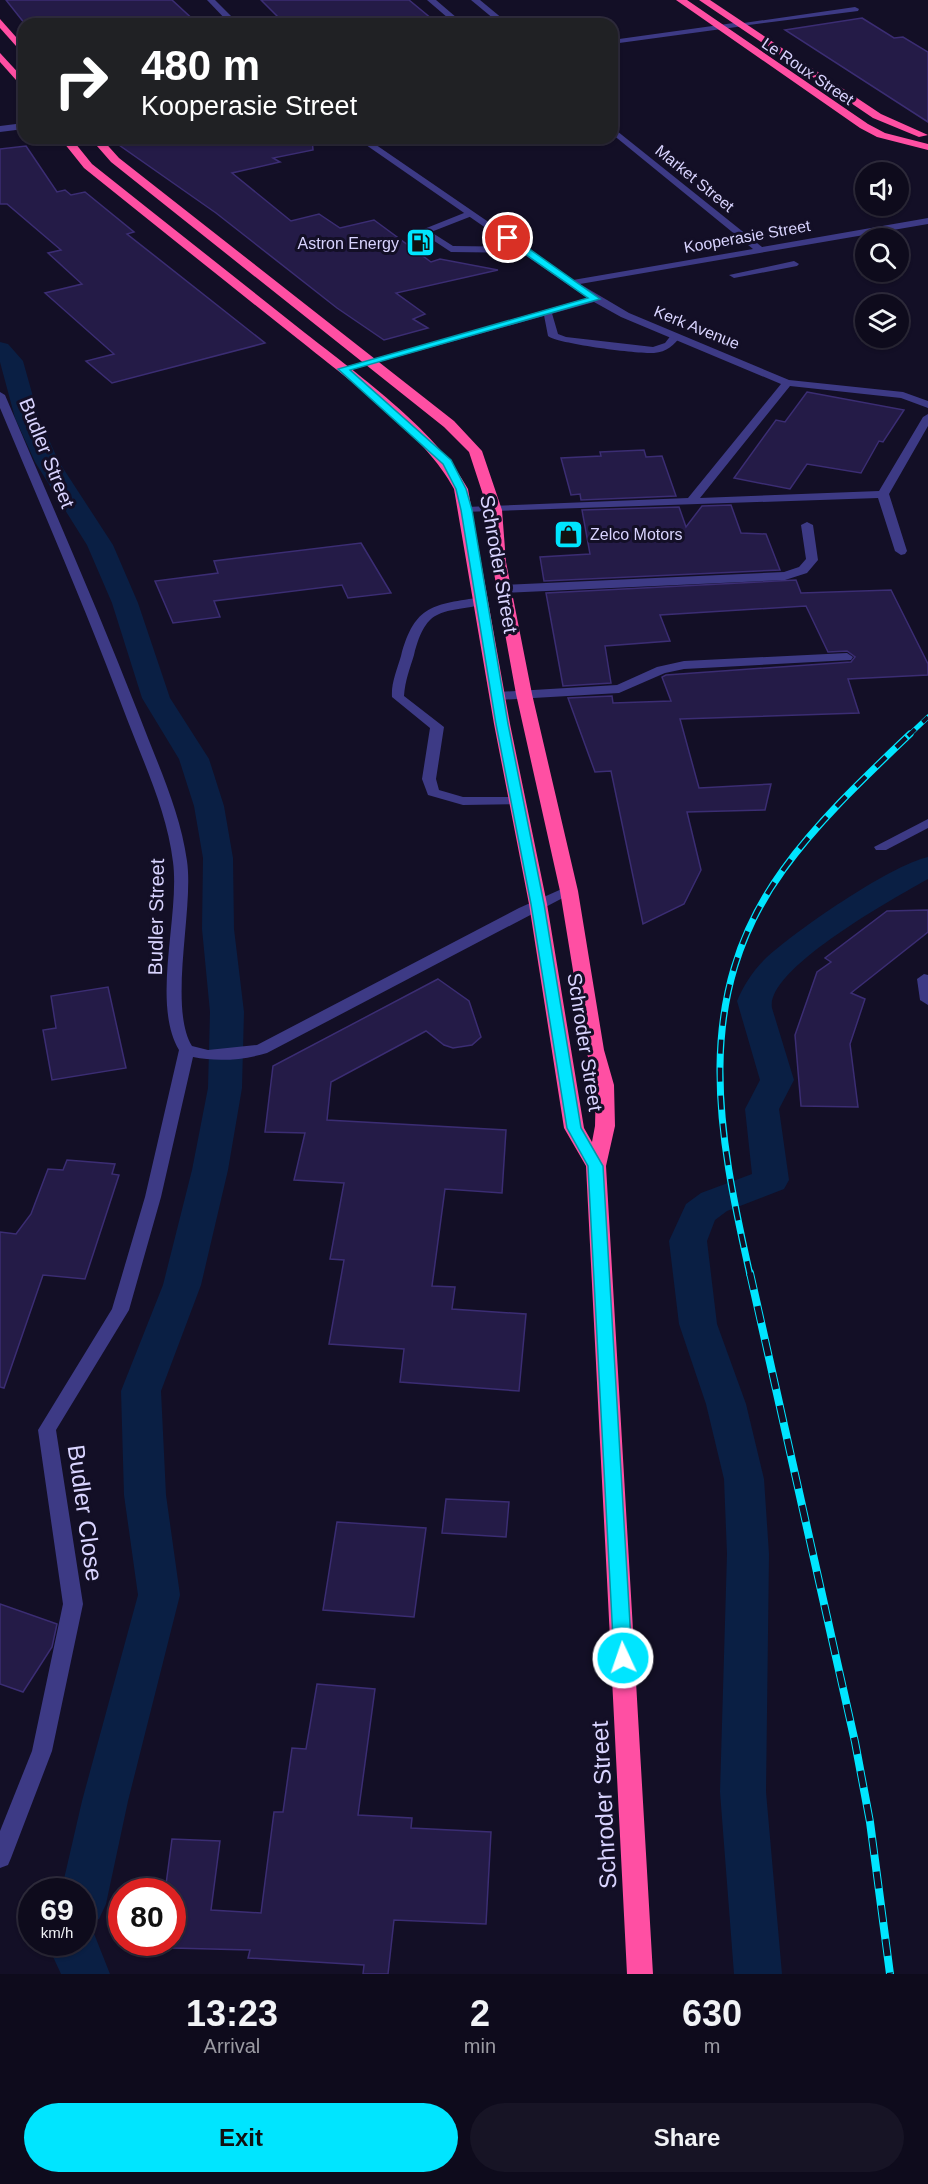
<!DOCTYPE html>
<html lang="en">
<head>
<meta charset="utf-8">
<style>
	:root { --surface:#0e0b1c; --page:#171425; --text:#f1f3f6; --muted:#9b9ba3; --line:#2e2b3b; --accent:#00e5ff }
	body { margin:0; font-family:Helvetica,sans-serif; background:var(--page); color:var(--text); height:100vh; display:flex; flex-direction:column; font-size:22px; white-space:nowrap }
	* { box-sizing:border-box; margin:0 }
	p { font-size:20px; color:var(--muted) }
	.icon { flex:none; width:33px; height:33px; fill:none; stroke:currentColor; stroke-width:2; stroke-linecap:round; stroke-linejoin:round }
	.map { position:relative; height:1974px; overflow:hidden }
	.side { display:flex; flex-direction:column; background:var(--surface); flex:1 }
	.side>* { flex:none }
	.guide { position:absolute; left:18px; top:18px; width:600px; height:126px; border-radius:18px; box-shadow:0 2px 4px #0004,0 0 0 2px var(--line); background:#202124; color:#fff; overflow:hidden }
	.tools { position:absolute; left:855px; top:162px; display:grid; gap:12px }
	.tools a { display:grid; place-items:center; width:54px; height:54px; border-radius:50%; background:var(--surface); box-shadow:0 2px 4px #0004,0 0 0 2px var(--line); font-size:30px }
	.speed { position:absolute; left:18px; top:1878px; display:flex; gap:12px; font-size:30px; font-weight:700; text-align:center }
	.speed>* { display:grid; place-content:center; width:78px; height:78px; border-radius:50%; background:var(--surface); box-shadow:0 2px 4px #0004,0 0 0 2px var(--line); line-height:1 }
	.speed small { font-size:15px; font-weight:400 }
	.speed .limit { border:9px solid #d22; background:#fff; color:#111 }
	.pin { position:absolute; display:grid; place-items:center; width:51px; height:51px; color:#fff; margin:-26px; border:3px solid #fff; border-radius:50%; box-shadow:0 2px 6px #0007 }
	.me { position:absolute; width:66px; margin:-33px; rotate:357deg; stroke-linejoin:round; filter:drop-shadow(0 0 4px #0008) }
	.turn { display:flex; align-items:center; gap:21px; height:126px; padding:0 24px; font-size:27px }
	.turn .icon { width:78px; height:78px; stroke-width:2.5 }
	.turn b { display:block; font-size:42px; line-height:51px }
	.eta { display:flex; justify-content:space-evenly; align-items:center; height:102px; text-align:center }
	.eta b { font-size:36px; font-weight:600; line-height:42px }
	.cta { display:flex; gap:12px; margin-top:auto; padding:12px 24px }
	.cta a { flex:1; height:69px; border-radius:36px; background:var(--accent); color:#111; font-size:24px; font-weight:600; line-height:69px; text-align:center }
	.cta a+a { background:var(--page); color:var(--text) }
	.map>svg:first-child { display:block }
	.lines { fill:none; stroke-linecap:round; stroke-linejoin:round }
	.canal { fill:#0a1f44; fill-rule:evenodd }
	.building { fill:#241b47; stroke:#3b2d73; stroke-width:1.5 }
	.lane { fill:#3d3a85; fill-rule:evenodd }
	.street { fill:#3d3a85; fill-rule:evenodd }
	.highway { fill:#ff4fa3; fill-rule:evenodd }
	.rail-far2-casing { stroke:#00e5ff; stroke-width:5 }
	.rail-far1-casing { stroke:#00e5ff; stroke-width:7 }
	.rail-casing { stroke:#00e5ff; stroke-width:8 }
	.rail-far2 { stroke:#130f26; stroke-width:4; stroke-dasharray:10; stroke-linecap:butt }
	.rail-far1 { stroke:#130f26; stroke-width:4.5; stroke-dasharray:14; stroke-linecap:butt }
	.rail { stroke:#130f26; stroke-width:6; stroke-dasharray:17; stroke-linecap:butt }
	.route { fill:#00e5ff; stroke:#0095a6; stroke-width:1.5 }
	.labels { text-anchor:middle; stroke-width:6; stroke-linejoin:round; paint-order:stroke }
	.far-street-label { font-size:16px; fill:#d9d4ff; stroke:#130f26 }
	.far-poi-label { font-size:16px; fill:#d9d4ff; stroke:#130f26; text-anchor:end }
	.street-label { font-size:20px; fill:#d9d4ff; stroke:#130f26 }
	.near-street-label { font-size:24px; fill:#d9d4ff; stroke:#130f26 }
</style>
</head>
<body>
<div class="map">
<svg width="928" height="1974" viewBox="0 0 928 1974">
	<rect width="100%" height="100%" fill="#130f26"/>
	<g class="lines">
		<!-- canal -->
		<g class="canal">
			<polygon points="0,342 8,344 23,361 39,418 59,462 113,545 138,603 170,698 209,759 224,806 233,858 234,929 244,1012 242,1088 228,1170 201,1285 161,1391 166,1495 180,1595 128,1801 106,1904 99,1919 86,1924 91,1926 110,1974 61,1974 49,1948 50,1942 82,1942 82,1892 61,1892 82,1801 138,1595 124,1495 121,1391 163,1285 192,1170 208,1088 210,1012 202,929 203,858 194,806 179,759 142,698 112,603 87,545 35,462 15,418 0,362"/>
			<path d="M928,857V879C896,897 765,969 772,1008L794,1080L779,1109L789,1180L784,1189L727,1211L715,1220L707,1241L717,1324L746,1404L764,1479L769,1554L766,1792L782,1974H734L720,1792L727,1554L724,1479L706,1404L679,1324L669,1241L686,1204L701,1193L752,1174L745,1109L760,1080L737,1001C744,985 752,972 765,959C795,931 889,866 928,857Z"/>
		</g>
	</g>
	<!-- building -->
	<g class="building">
		<polygon points="6,0 172,0 198,24 25,24"/>
		<polygon points="261,0 409,0 438,24 285,24"/>
		<polygon points="862,18 894,38 903,37 928,52 928,122 785,30"/>
		<polygon points="109,138 312,138 313,150 273,158 280,162 232,173 291,221 319,214 340,228 374,220 431,262 440,259 498,270 396,293 425,314 413,319 428,328 384,340 337,308 216,213"/>
		<polygon points="26,146 57,192 65,190 71,195 85,192 134,232 127,234 265,343 112,383 86,361 114,354 45,293 82,284 48,253 61,250 7,204 0,204 0,149"/>
		<polygon points="807,392 904,410 883,442 879,441 861,473 807,464 790,489 734,478 776,420 785,422"/>
		<polygon points="644,450 646,457 662,456 676,496 581,500 580,494 571,495 561,458 601,456 600,452"/>
		<polygon points="731,505 741,533 766,534 780,570 544,581 540,557 590,554 582,510 679,507 686,527 702,506"/>
		<polygon points="361,543 391,593 348,598 342,585 214,601 220,617 173,623 155,581 218,573 214,561"/>
		<polygon points="796,580 801,593 891,590 928,664 928,675 848,679 859,713 680,719 699,788 771,784 765,810 687,812 701,870 684,904 643,924 611,771 595,772 568,698 612,696 613,703 671,701 662,677 666,675 851,662 855,657 847,651 828,652 806,606 660,615 670,641 605,646 611,683 563,686 546,593"/>
		<polygon points="928,910 928,932 851,993 865,999 850,1044 858,1107 801,1106 795,1035 817,972 831,962 825,958 887,911"/>
		<polygon points="438,979 469,1001 481,1037 472,1045 453,1048 444,1045 426,1031 331,1082 327,1120 506,1130 502,1193 445,1189 432,1286 455,1287 452,1309 526,1314 519,1391 400,1382 404,1349 329,1344 344,1260 330,1259 344,1183 294,1180 305,1133 265,1132 273,1066"/>
		<polygon points="108,987 126,1068 52,1080 43,1030 56,1028 51,996"/>
		<polygon points="67,1160 115,1164 112,1174 119,1175 85,1279 43,1275 4,1388 0,1387 0,1232 16,1234 31,1214 48,1169 63,1170"/>
		<polygon points="446,1499 509,1502 506,1537 442,1533"/>
		<polygon points="337,1522 426,1528 414,1617 323,1610"/>
		<polygon points="0,1604 57,1624 52,1647 23,1692 0,1684"/>
		<polygon points="317,1684 375,1689 358,1815 412,1818 411,1828 491,1832 486,1924 394,1920 388,1974 363,1974 364,1965 248,1958 250,1950 172,1948 172,1892 165,1892 172,1839 220,1841 211,1910 261,1913 274,1812 283,1812 292,1748 306,1749"/>
	</g>
	<g class="lines">
		<!-- lane -->
		<g class="lane">
			<polygon points="855,7 859,9 858,11 741,26 737,24"/>
			<polygon points="469,211 474,214 472,216 431,232 453,246 527,247 532,250 527,253 451,252 419,231"/>
			<polygon points="794,261 799,264 797,266 734,278 729,275"/>
			<path d="M543,310H551L558,334L566,337L653,347L665,343L672,334L681,336C674,345 667,352 654,353C639,354 558,344 548,336Z"/>
			<polygon points="807,522 813,525 818,560 807,573 785,580 504,593 498,589 504,585 784,572 799,567 806,559 801,525"/>
			<path d="M482,597L488,601L486,604C443,614 427,604 414,655C410,668 405,681 404,696L444,727L436,779L439,790L463,797H522L524,800L517,804L463,805L428,795L422,779L430,728L392,697C391,683 397,670 401,656C415,604 433,605 482,597Z"/>
			<polygon points="847,653 853,657 851,660 684,669 665,673 619,693 498,700 492,696 498,692 617,685 657,667 684,661"/>
			<polygon points="924,974 928,975 928,1005 920,1000 917,979"/>
		</g>
		<!-- street -->
		<g class="street">
			<polygon points="207,0 215,0 239,24 230,24"/>
			<polygon points="427,0 436,0 464,24 455,24"/>
			<polygon points="471,0 480,0 509,24 500,24"/>
			<polygon points="741,22 745,24 744,26 612,44 612,40"/>
			<polygon points="24,123 24,129 0,132 0,126"/>
			<polygon points="612,127 762,247 928,218 928,224 580,284 629,313 789,380 903,392 928,401 928,408 901,398 790,386 700,498 879,491 923,417 928,414 928,426 889,494 907,551 905,554 901,555 895,551 878,498 462,512 462,508 466,507 688,498 781,384 621,317 594,302 347,371 338,369 587,298 356,138 366,138 573,280 753,249 612,134"/>
			<path d="M0,392L5,395C50,501 97,607 139,715C157,763 180,810 187,861C194,909 168,1007 192,1046L208,1050L257,1045L519,908L564,888H574L576,891L267,1053C244,1060 217,1062 193,1057L161,1197L129,1310L56,1430L83,1604L52,1751L11,1858L8,1865L0,1868V1831L32,1751L63,1604L38,1430L112,1309L145,1197L179,1050C151,1003 180,915 173,862C167,812 145,766 127,719C88,614 43,511 0,408Z"/>
			<polygon points="928,819 928,828 886,850 876,850 874,847"/>
		</g>
		<!-- highway -->
		<g class="highway">
			<polygon points="676,0 687,0 868,124 885,133 928,144 928,150 877,137 860,128"/>
			<polygon points="699,0 710,0 881,114 928,135 919,137 873,118"/>
			<polygon points="0,19 24,46 24,55 0,28"/>
			<polygon points="0,53 24,79 24,89 0,62"/>
			<path d="M60,138H71L92,164C161,219 231,274 300,329C353,371 437,430 468,489L510,724L547,904L584,1128L592,1142L595,1126L596,1085L586,1050L560,891L516,694L492,562L488,510L469,452L444,427L111,162L90,138H101L119,158L454,421L482,451L502,510L506,562L532,694L578,891L604,1050L614,1085L615,1126L606,1166L653,1974H627L586,1166L564,1128L529,904L494,724L454,489C427,436 345,377 298,339C226,282 155,225 84,168Z"/>
		</g>
		<defs>
			<polyline id="rail-far2" points="908,736 928,717"/>
			<path id="rail-far1" d="M750,1275C718,1132 691,997 783,870C819,820 865,777 910,734"/>
			<polyline id="rail" points="750,1273 855,1742 870,1822 890,1974"/>
		</defs>
		<!-- rail-far2 casing -->
		<use href="#rail-far2" class="rail-far2-casing"/>
		<!-- rail-far1 casing -->
		<use href="#rail-far1" class="rail-far1-casing"/>
		<!-- rail casing -->
		<use href="#rail" class="rail-casing"/>
		<!-- rail-far2 -->
		<use href="#rail-far2" class="rail-far2"/>
		<!-- rail-far1 -->
		<use href="#rail-far1" class="rail-far1"/>
		<!-- rail -->
		<use href="#rail" class="rail"/>
	</g>
	<!-- route -->
	<polygon class="route" points="505,236 511,236 600,299 350,370 451,460 466,489 472,510 508,724 544,904 581,1128 603,1166 632,1658 629,1664 623,1666 617,1664 614,1658 588,1166 567,1128 531,904 496,724 461,510 456,489 443,464 338,369 588,298 505,240"/>
	<!-- icons -->
	<defs>
		<symbol id="fuel-square" viewBox="-11 -11 22 22"><rect x="-9" y="-9" width="18" height="18" rx="4" fill="#00e5ff" stroke="#130f26"/><path d="M-5.5-6h7V0h2V4h1.3V-2.5L3-4.5l.8-.8L6-3V5H2.5V1h-1V6h-7ZM-4.2-4.7v3.2H.2V-4.7Z" fill="#111"/></symbol>
		<symbol id="shop-square" viewBox="-11 -11 22 22"><rect x="-9" y="-9" width="18" height="18" rx="4" fill="#00e5ff" stroke="#130f26"/><path d="M-5-2.5h2.3a2.7 3.5 0 0 1 5.4 0H5L5.5 6h-11ZM-1.5-2.5h3a1.5 2.3 0 0 0-3 0Z" fill="#111"/></symbol>
	</defs>
	<g fill-rule="evenodd">
		<use href="#fuel-square" x="404" y="226" width="33" height="33"/>
		<use href="#shop-square" x="552" y="518" width="33" height="33"/>
	</g>
	<g class="labels">
		<!-- far-street labels -->
		<g class="far-street-label">
			<text transform="translate(808 71) rotate(34)" y="6">Le Roux Street</text>
			<text transform="translate(695 178) rotate(39)" y="6">Market Street</text>
			<text transform="translate(747 236) rotate(-10)" y="6">Kooperasie Street</text>
			<text transform="translate(697 327) rotate(22)" y="6">Kerk Avenue</text>
		</g>
		<!-- far-poi labels -->
		<g class="far-poi-label">
			<text x="399" y="249">Astron Energy</text>
			<text x="590" y="540" text-anchor="start">Zelco Motors</text>
		</g>
		<!-- street labels -->
		<g class="street-label">
			<text transform="translate(47 453) rotate(68)" y="7">Budler Street</text>
			<text transform="translate(499 564) rotate(80)" y="7">Schroder Street</text>
			<text transform="translate(156 917) rotate(-89)" y="7">Budler Street</text>
			<text transform="translate(585 1042) rotate(81)" y="7">Schroder Street</text>
		</g>
		<!-- near-street labels -->
		<g class="near-street-label">
			<text transform="translate(85 1513) rotate(82)" y="8">Budler Close</text>
			<text transform="translate(604 1805) rotate(-93)" y="8">Schroder Street</text>
		</g>
	</g>
</svg>
<div class="tools">
<a><svg class="icon" aria-label="sound" viewBox="0 0 24 24"><path d="M4 9h4l5-4v14l-5-4H4zM17 9q2 3 0 6"/></svg></a>
<a><svg class="icon" aria-label="search" viewBox="0 0 24 24"><circle cx="10" cy="10" r="6"/><path d="M15 15l6 6"/></svg></a>
<a><svg class="icon" aria-label="layers" viewBox="0 0 24 24"><path d="M12 4l9 5-9 5-9-5zM3 14l9 5 9-5"/></svg></a>
</div>
<div class="speed"><div>69<small>km/h</small></div><div class="limit">80</div></div>
<div class="pin" style="left:508px;top:238px;background:#d93025"><svg class="icon" aria-label="arrive" viewBox="0 0 24 24"><path d="M6 21V4h12l-3 4 3 4H6"/></svg></div>
<svg class="me" style="left:623px;top:1658px" viewBox="-20 -20 40 40"><circle r="17" fill="#00e5ff" stroke="#fff" stroke-width="3"/><path d="M0-11L8 9 0 5-8 9z" fill="#fff"/></svg>
<div class="guide">
<div class="turn"><svg class="icon" aria-label="right" viewBox="0 0 24 24"><path d="M7 20v-9h11M14 6l5 5-5 5"/></svg><div><b>480 m</b>Kooperasie Street</div></div>
</div>
</div>
<section class="side">
<div class="eta">
<div><b>13:23</b><p>Arrival</p></div>
<div><b>2</b><p>min</p></div>
<div><b>630</b><p>m</p></div>
</div>
<div class="cta"><a>Exit</a><a>Share</a></div>
</section>
</body>
</html>
